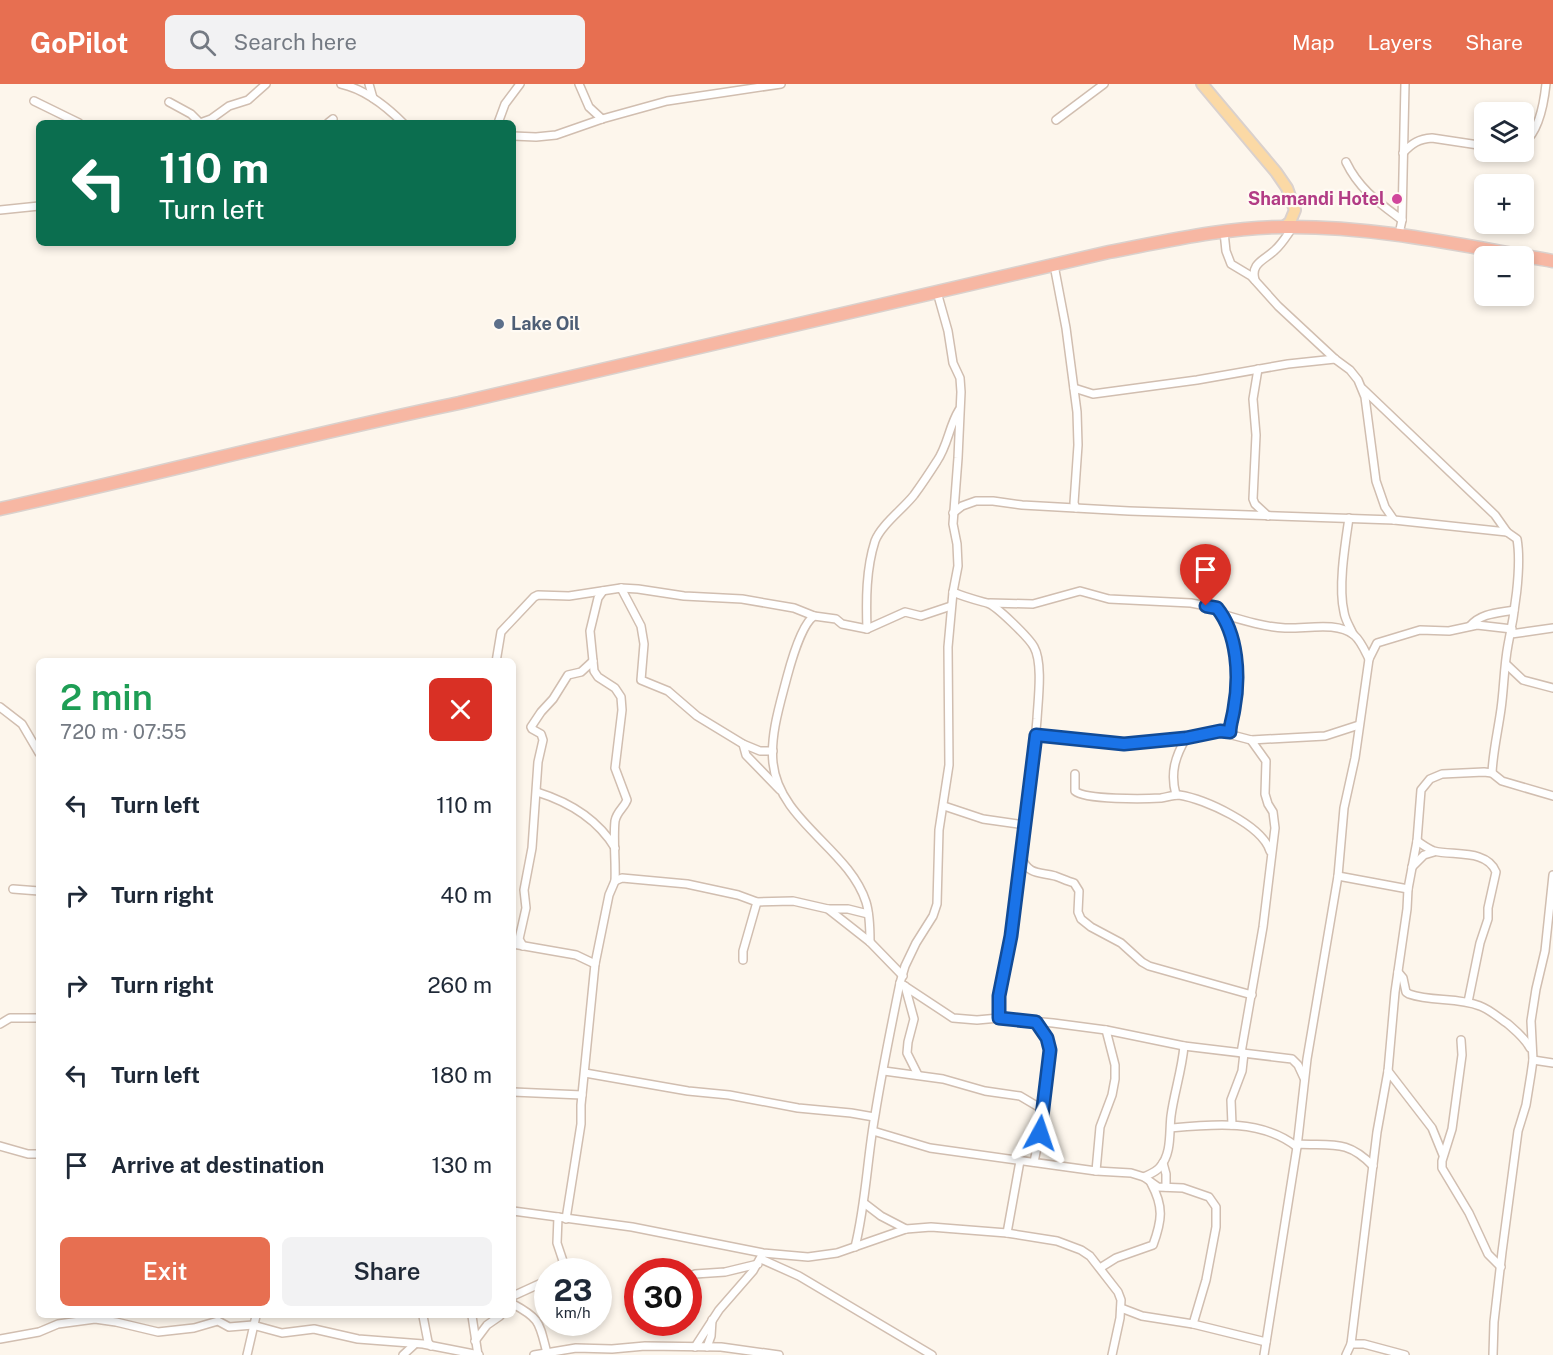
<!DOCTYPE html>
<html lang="en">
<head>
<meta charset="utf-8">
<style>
	:root { --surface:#fff; --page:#f2f2f3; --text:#1f2937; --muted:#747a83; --accent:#e76f51 }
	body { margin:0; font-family:"Public Sans",sans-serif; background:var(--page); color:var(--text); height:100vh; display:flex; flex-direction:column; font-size:22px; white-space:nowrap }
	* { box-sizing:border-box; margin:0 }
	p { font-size:20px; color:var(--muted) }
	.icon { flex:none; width:33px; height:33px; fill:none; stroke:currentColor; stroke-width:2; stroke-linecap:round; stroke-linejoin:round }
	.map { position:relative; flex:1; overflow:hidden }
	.sheet { position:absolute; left:36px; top:574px; width:480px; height:660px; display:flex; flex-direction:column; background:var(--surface); border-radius:9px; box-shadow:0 3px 9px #0003 }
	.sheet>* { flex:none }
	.hud { position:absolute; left:36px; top:36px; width:480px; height:126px; border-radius:9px; box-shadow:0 3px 9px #0003; background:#0b6e4f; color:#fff; overflow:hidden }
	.tools { position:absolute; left:1474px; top:18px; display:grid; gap:12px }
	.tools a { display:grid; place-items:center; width:60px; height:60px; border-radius:9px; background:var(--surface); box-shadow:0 3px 9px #0003; font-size:30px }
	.speed { position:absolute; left:534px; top:1174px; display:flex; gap:12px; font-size:30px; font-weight:700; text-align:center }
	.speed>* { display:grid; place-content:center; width:78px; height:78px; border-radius:50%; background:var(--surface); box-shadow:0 3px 9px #0003; line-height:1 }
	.speed small { font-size:15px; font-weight:400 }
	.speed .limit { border:9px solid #d22; background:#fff; color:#111 }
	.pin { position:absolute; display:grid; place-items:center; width:51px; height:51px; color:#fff; margin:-62px -26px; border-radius:50% 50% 50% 0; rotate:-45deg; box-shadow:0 0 6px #0007 }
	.pin .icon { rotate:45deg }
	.me { position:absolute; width:66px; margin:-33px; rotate:5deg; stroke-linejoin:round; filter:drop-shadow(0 0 4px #0008) }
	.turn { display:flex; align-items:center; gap:21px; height:126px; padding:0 24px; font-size:27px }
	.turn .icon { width:78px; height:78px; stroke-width:2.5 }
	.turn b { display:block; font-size:42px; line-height:51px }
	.round { display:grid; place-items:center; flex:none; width:63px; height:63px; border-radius:9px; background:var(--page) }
	.headline { display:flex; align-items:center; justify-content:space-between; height:102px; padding:0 24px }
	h1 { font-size:36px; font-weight:600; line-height:45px; color:#1e9e55 }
	.action { display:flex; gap:12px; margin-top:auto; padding:12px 24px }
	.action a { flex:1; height:69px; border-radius:9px; background:var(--accent); color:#fff; font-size:24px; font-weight:600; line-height:69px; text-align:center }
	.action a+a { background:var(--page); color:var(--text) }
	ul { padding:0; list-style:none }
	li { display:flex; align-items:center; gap:18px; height:90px; padding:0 24px }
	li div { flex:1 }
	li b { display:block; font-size:22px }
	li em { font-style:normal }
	header { display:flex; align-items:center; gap:36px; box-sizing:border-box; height:84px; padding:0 30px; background:var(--accent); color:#fff }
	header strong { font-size:28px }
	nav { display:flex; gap:33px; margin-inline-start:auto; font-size:21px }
	.search { width:420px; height:54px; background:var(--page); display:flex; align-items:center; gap:15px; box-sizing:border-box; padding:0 21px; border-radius:9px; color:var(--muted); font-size:22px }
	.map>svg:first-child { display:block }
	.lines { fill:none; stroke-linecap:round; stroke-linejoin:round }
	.street-casing { stroke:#d1beb0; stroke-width:10 }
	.primary-casing { stroke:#dad1cd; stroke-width:14 }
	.highway-casing { stroke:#dad1cd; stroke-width:15 }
	.street { stroke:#fff; stroke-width:7 }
	.primary { stroke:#fbd9a5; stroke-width:10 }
	.highway { stroke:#f7b7a3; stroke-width:12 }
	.route-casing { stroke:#114b97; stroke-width:15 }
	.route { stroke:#1a73e8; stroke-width:10 }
	.hotel-dot { fill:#d1479c; stroke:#fffaf3; stroke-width:2 }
	.service-dot { fill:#5c6f8a; stroke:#fffaf3; stroke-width:2 }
	.labels { text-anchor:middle; stroke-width:4.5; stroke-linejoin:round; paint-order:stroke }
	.hotel-label { font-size:18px; font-weight:bold; fill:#b23c85; stroke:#fffaf3; text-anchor:end }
	.service-label { font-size:18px; font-weight:bold; fill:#4e5e75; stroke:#fffaf3; text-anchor:start }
</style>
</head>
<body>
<header>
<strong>GoPilot</strong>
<div class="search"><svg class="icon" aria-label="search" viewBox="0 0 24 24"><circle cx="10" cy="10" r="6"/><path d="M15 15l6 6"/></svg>Search here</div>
<nav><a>Map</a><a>Layers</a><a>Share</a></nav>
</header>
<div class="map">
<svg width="1553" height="1271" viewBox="0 0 1553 1271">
	<rect width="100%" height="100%" fill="#fdf6ec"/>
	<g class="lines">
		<defs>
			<g id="street">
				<path d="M341,0C364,5 386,22 403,39"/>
				<polyline points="369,0 373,14"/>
				<polyline points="579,0 589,23 602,35"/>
				<polyline points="34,17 79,39"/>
				<polyline points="169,18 191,30 200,39"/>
				<polyline points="1056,36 1104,0"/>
				<polyline points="200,39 211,35 229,22 248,16 266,0"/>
				<polyline points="328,39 333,35"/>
				<polyline points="498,39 505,20 520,0"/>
				<polyline points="513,52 536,53 556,51 602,35 667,17 781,0"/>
				<path d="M1524,59C1539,47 1544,19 1546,0"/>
				<path d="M1403,69C1412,59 1419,55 1432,54L1485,62"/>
				<path d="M1346,78C1359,105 1378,118 1402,136"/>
				<polyline points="0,126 39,122"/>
				<polyline points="1224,148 1226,167 1231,180 1251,192 1278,222 1335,275 1350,286 1358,296 1365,313 1376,397 1385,423 1394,436"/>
				<polyline points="1399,150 1402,136 1405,0"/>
				<polyline points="1054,181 1066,244 1077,328 1078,361 1074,419 1076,424"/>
				<path d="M1255,196C1250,179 1265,176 1275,166C1282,160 1287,151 1293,143"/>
				<polyline points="1258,285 1253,315 1256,351 1253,415 1255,420 1268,432"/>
				<polyline points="1074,304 1093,310 1197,296 1288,280 1335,275"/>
				<polyline points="1363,305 1495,431 1507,448"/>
				<path d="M953,429L962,422L976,417H993L1022,421L1129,427L1394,436L1507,448L1517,455C1522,483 1514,533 1508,561C1504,582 1504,604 1501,625C1498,647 1493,667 1492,689"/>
				<path d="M1349,434C1345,461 1338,503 1344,528C1345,536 1350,543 1353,550"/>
				<polyline points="621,504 641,542 644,560 641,596 668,607 697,632 743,660 760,667 773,667"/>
				<path d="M603,507L598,514L590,547L594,587L598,593L615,604L621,613L622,626L615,684L627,716C624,724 617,727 615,737C613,757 616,777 615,797"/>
				<path d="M953,508C964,513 976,516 987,519C996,521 1029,554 1034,563C1043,579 1038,616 1037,635C1031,707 1021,780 1011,853C1007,880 999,906 999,934"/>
				<path d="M990,519L1033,520L1080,507L1109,515L1191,519L1217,524L1222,530C1242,536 1264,543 1285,544C1306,545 1337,537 1354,551C1361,557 1365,567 1369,575"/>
				<path d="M1222,530C1230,548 1237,570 1237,590C1238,603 1228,644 1232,651L1251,656L1325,652L1359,641"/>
				<path d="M1470,542C1481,529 1498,529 1514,526"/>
				<path d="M867,545C866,516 866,485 875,457C881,441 903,425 914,411C922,400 930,388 937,377C948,361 949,342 959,326"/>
				<polyline points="1511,550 1553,544"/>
				<polyline points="496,578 501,548 534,513 538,511 569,512 621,504 638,505 684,512 742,515 794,524 814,532"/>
				<polyline points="1506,580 1523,596 1553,604"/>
				<polyline points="0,623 22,640 39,669"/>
				<polyline points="1036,651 1124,660 1186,654 1220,647 1230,648"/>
				<polyline points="743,660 746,671 780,706"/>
				<path d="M1075,690V707C1085,716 1145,715 1161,714C1167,713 1173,711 1179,711C1205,715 1262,741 1270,767"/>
				<path d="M537,708C569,718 597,734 615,764"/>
				<path d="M1176,711C1170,689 1175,673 1186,654"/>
				<polyline points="944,722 983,735 1025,741"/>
				<path d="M1417,757C1423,761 1428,765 1434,767C1453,772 1487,765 1496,788L1488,824V835L1480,859L1468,918"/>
				<path d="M1022,774C1028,791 1040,788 1055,792C1061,794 1067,797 1074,799L1079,807L1078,828L1081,835L1091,843L1121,859L1142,878L1149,882L1252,911"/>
				<polyline points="1412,783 1424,771 1434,768"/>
				<polyline points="1338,792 1408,805"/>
				<polyline points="13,805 39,807"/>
				<polyline points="828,825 848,825 868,830"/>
				<path d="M870,858C870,845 870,831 866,818C849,765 779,737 773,679C770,651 780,620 787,593C791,578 802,540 814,532L836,535L842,540L867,545L905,528L921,532L951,522"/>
				<polyline points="513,860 576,871 595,880"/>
				<polyline points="523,862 519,855 526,824 524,806 532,764 538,678 543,656 541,650 532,645 531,643 541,628 553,615 568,591 581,588 593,577"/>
				<polyline points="743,876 743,867 757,818"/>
				<path d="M1398,888L1403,894L1406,908L1409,910C1432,918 1457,913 1480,922C1489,925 1499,934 1508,940C1516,947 1525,954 1530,964"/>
				<polyline points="900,899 953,934 977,936 999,934 1053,939 1106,946 1184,962 1292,975 1298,981 1304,994"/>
				<polyline points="905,902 914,935 908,958 907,969 918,991"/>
				<polyline points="0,940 10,934 39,934"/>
				<polyline points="1461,956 1462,971 1452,1045 1442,1077 1442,1084 1469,1129 1488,1170 1501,1183"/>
				<polyline points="1241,969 1263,843 1275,744 1273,728 1268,720 1265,710 1266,677 1251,656"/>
				<polyline points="1533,976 1553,979"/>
				<polyline points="884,987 943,995 985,1007 1020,1012 1042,1025"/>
				<polyline points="1388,987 1432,1044 1443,1071"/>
				<polyline points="585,989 688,1007 729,1011 798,1024 851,1029 874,1033"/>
				<polyline points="513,1008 582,1011"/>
				<polyline points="1232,1041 1231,1016 1242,987 1244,969"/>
				<path d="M1171,1044C1213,1040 1262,1035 1297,1063"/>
				<polyline points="873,1047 930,1064 1096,1087 1131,1089 1144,1093 1158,1103 1183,1104 1209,1113 1216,1123 1216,1143 1206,1196 1193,1240"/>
				<path d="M1297,1060C1332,1062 1347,1055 1373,1082"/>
				<polyline points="0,1062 28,1070 39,1070"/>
				<polyline points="1034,1078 1040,1049 1044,1010 1050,976 1048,959 1036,938"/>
				<polyline points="1163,1079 1166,1090 1166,1103"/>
				<polyline points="1096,1087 1100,1043 1112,1011 1115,995 1115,981 1106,946"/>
				<path d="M1144,1093C1150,1090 1156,1088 1160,1083C1172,1069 1169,1049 1171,1032C1174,1009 1182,986 1184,962"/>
				<polyline points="864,1119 881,1132 906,1145"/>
				<polyline points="513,1127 632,1143 763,1169 808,1173 837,1169 906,1145 931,1143 1007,1149 1057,1157 1081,1166 1090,1172 1118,1208 1121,1216 1120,1234 1112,1271"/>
				<polyline points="558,1133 557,1159 563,1177 558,1188"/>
				<polyline points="566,1135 581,1040 581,1021 595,880 609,811 615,797 622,794 687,800 738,811 757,818 793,817 828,825 870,858 903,892"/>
				<polyline points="1007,1149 1020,1077"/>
				<path d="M855,1163C866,1119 867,1075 875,1031C882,987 891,943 900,899L905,882L916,859L933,832L937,820L939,746L949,681L948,563L953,508L958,482L957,460L953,440L958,374L961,308L960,294L953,279L948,247L937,208"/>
				<polyline points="761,1175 799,1192 932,1271"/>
				<path d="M1100,1184L1116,1174L1153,1161C1162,1136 1164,1123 1151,1099"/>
				<polyline points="695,1190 725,1188 758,1180"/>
				<polyline points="513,1212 548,1196"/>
				<path d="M513,1220C541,1235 539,1239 547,1269"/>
				<polyline points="1121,1224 1142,1232 1193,1240 1266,1258"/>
				<polyline points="423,1232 428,1258 431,1262"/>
				<polyline points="472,1232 478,1271"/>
				<polyline points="0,1255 39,1248 58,1240 95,1235 116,1238 158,1248 194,1244 218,1237 229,1243 253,1241 282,1249 314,1245 358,1255 423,1260 479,1271"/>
				<polyline points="475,1257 487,1241 500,1232"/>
				<polyline points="1351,1260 1364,1260 1405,1271"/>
				<polyline points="695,1263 719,1226 753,1187 762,1171"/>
				<polyline points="707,1263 711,1252 712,1236"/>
				<polyline points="247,1271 256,1232"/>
				<polyline points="403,1271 415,1260"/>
				<polyline points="534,1271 576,1264 612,1265 645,1262 721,1263 779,1271"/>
				<polyline points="1264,1271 1297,1063 1307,975 1338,792 1344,724 1355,674 1369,575 1377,559 1420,546 1449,547 1477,541 1512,545"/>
				<polyline points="1346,1271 1351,1260 1377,1048 1388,987 1395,908 1407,825 1408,805 1417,757 1421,706 1430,695 1442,690 1484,688 1492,689 1502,697 1553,712"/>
				<polyline points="1493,1271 1494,1238 1502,1168 1518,1047 1526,1021 1531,990 1533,976 1531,937 1536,905 1545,867 1553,791"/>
			</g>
			<polyline id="primary" points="1202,0 1276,88 1287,104 1295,126 1290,138 1284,143"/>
			<path id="highway" d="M0,425C153,391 305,351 459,319L1109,168C1167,157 1227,143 1286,143C1376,142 1464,162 1553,177"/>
		</defs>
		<!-- street casing -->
		<use href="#street" class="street-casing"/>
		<!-- primary casing -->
		<use href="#primary" class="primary-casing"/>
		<!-- highway casing -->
		<use href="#highway" class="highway-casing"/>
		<!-- street -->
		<use href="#street" class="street"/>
		<!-- primary -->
		<use href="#primary" class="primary"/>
		<!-- highway -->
		<use href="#highway" class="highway"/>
	</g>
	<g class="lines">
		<defs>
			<path id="route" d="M1040,1049L1050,966L1047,954L1036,938L999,934V912L1011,852L1036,651L1124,660L1186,654L1220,647L1230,648C1230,640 1233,633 1234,625C1240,593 1238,550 1217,524L1206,522"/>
		</defs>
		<!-- route casing -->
		<use href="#route" class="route-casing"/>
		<!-- route -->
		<use href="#route" class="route"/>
	</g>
	<!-- markers -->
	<circle class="hotel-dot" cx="1397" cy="115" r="6"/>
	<circle class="service-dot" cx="499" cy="240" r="6"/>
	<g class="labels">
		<!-- hotel labels -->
		<g class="hotel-label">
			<text x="1385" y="121">Shamandi Hotel</text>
		</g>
		<!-- service labels -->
		<g class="service-label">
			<text x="511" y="246">Lake Oil</text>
		</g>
	</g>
</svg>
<div class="tools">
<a><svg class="icon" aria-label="layers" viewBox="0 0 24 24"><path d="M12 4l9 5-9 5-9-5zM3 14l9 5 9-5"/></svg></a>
<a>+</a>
<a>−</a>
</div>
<div class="speed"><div>23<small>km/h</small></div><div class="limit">30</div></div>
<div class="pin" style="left:1206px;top:522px;background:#d93025"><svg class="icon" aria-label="arrive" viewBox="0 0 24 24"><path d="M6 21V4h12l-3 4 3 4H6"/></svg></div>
<svg class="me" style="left:1040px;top:1049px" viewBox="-20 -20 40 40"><path d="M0-17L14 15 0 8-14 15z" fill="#1a73e8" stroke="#fff" stroke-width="4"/></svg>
<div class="hud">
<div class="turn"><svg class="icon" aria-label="left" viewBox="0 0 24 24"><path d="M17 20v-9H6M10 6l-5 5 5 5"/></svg><div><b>110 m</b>Turn left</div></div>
</div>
<section class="sheet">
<div class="headline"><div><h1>2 min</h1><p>720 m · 07:55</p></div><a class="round" style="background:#d93025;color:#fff"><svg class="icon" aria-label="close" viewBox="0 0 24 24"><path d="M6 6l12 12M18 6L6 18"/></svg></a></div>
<ul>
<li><svg class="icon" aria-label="left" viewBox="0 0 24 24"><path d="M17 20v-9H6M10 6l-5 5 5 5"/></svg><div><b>Turn left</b></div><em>110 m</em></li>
<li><svg class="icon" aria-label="right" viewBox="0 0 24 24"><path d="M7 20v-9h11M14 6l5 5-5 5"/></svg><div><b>Turn right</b></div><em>40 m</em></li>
<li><svg class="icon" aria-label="right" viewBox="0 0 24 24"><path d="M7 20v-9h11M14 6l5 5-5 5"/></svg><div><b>Turn right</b></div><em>260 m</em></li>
<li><svg class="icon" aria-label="left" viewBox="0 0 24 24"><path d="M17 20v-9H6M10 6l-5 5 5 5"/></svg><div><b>Turn left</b></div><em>180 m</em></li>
<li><svg class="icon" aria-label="arrive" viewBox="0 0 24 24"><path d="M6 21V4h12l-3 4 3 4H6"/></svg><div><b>Arrive at destination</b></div><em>130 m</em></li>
</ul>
<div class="action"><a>Exit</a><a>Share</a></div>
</section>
</div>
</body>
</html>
